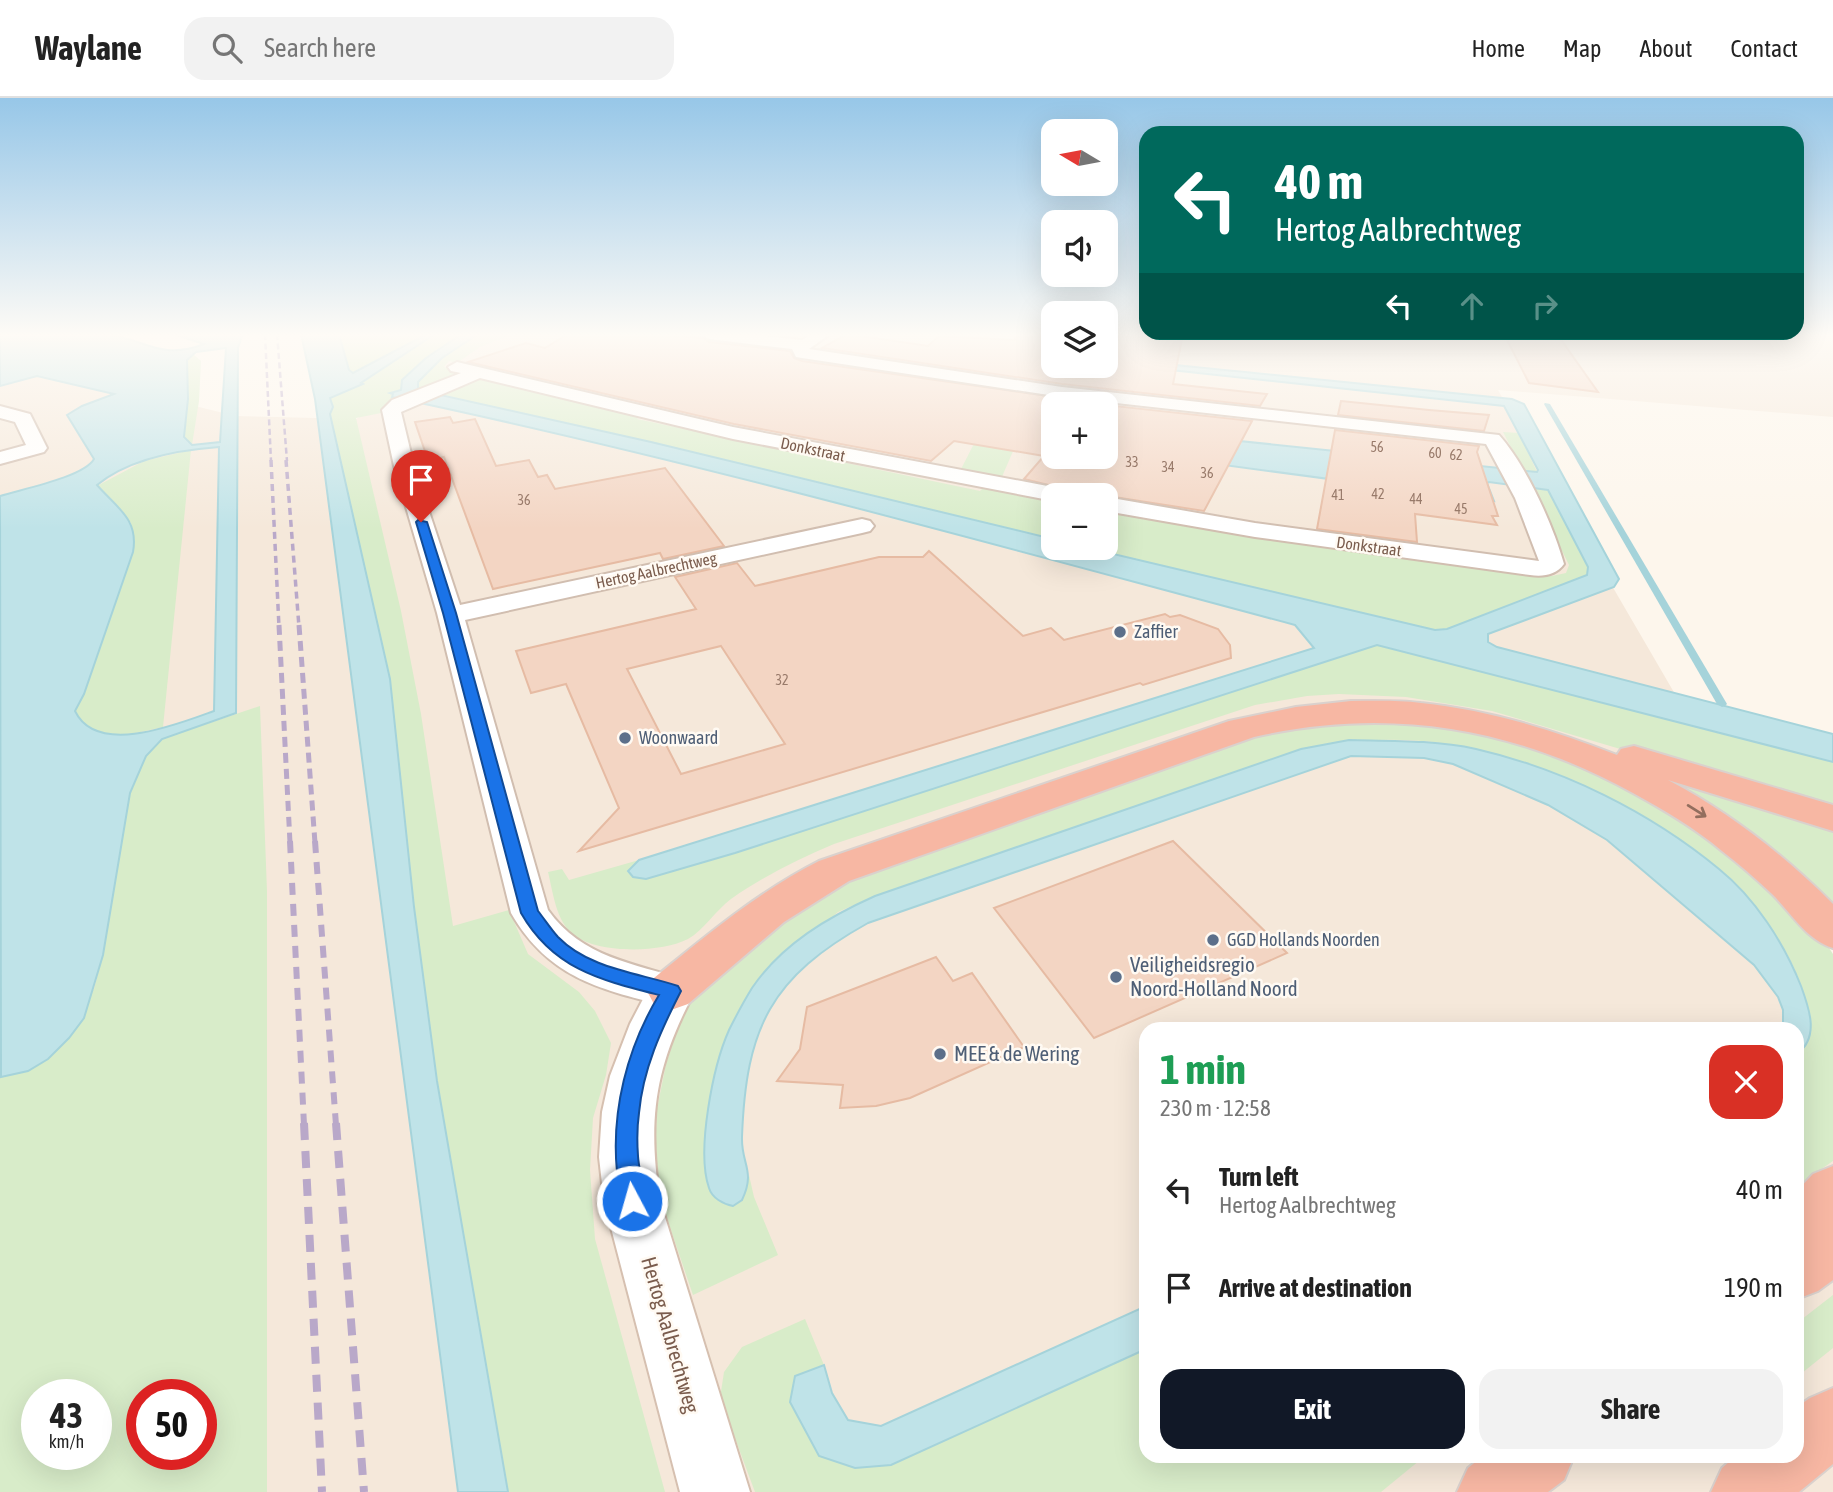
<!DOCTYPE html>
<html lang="en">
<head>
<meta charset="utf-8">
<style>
	:root { --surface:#fff; --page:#f2f2f2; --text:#222; --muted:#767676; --line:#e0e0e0; --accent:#111827 }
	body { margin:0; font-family:"Asap Condensed",sans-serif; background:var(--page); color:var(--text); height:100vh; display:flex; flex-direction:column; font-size:26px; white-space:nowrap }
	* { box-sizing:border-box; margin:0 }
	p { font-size:23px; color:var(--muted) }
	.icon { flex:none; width:38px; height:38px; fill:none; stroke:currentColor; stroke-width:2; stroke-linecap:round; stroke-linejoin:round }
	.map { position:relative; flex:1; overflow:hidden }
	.panel { position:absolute; left:1139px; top:924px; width:665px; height:441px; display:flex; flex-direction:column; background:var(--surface); border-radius:21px; box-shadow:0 7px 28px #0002 }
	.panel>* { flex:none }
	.banner { position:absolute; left:1139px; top:28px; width:665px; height:214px; border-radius:21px; box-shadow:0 7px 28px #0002; background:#00695c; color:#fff; overflow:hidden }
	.needle { width:46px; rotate:280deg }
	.controls { position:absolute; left:1041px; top:21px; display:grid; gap:14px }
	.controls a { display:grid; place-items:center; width:77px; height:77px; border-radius:14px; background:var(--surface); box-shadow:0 7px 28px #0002; font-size:35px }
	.speed { position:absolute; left:21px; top:1281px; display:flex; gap:14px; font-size:35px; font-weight:700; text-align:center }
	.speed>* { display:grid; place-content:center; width:91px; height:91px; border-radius:50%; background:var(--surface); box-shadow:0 7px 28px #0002; line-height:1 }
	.speed small { font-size:18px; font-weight:400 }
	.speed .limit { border:10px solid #d22; background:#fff; color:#111 }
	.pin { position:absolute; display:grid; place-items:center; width:60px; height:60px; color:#fff; margin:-72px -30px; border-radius:50% 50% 50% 0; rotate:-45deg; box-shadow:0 0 7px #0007 }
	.pin .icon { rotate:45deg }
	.me { position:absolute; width:77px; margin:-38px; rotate:354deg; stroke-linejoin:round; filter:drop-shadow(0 0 5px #0008) }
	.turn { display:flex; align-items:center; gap:24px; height:147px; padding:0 21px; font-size:32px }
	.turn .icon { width:91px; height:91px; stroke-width:2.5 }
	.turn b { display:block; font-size:49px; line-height:60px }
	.lanes { display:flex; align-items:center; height:66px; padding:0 21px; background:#0003; justify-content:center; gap:35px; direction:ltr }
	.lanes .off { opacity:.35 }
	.round { display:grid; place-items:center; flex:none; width:74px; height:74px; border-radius:21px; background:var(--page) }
	.headline { display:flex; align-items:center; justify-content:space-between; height:119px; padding:0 21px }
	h1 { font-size:42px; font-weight:700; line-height:52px; color:#1e9e55 }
	.cta { display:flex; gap:14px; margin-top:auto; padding:14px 21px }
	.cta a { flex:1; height:80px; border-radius:21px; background:var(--accent); color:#fff; font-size:28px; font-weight:700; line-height:80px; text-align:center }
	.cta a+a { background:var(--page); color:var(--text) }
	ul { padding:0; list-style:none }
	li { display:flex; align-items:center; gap:21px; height:98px; padding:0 21px }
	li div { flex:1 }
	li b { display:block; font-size:26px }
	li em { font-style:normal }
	header { display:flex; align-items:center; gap:42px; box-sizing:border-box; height:98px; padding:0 35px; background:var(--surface); border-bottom:2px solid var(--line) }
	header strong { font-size:33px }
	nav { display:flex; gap:38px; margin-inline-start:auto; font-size:24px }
	.search { width:490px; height:63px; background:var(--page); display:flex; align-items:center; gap:18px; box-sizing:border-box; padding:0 24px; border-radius:21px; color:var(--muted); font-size:26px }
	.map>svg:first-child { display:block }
	.residential { fill:#f5e8da; fill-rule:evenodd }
	.green { fill:#d8ecc9; fill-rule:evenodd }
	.water { fill:#bfe3e8; stroke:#a5d3da; stroke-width:2; fill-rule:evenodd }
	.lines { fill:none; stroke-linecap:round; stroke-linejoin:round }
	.stream { fill:#a5d3da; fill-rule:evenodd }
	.building { fill:#f3d5c3; stroke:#e6bba3; stroke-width:2; fill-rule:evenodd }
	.street-casing { stroke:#d1beb0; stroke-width:4 }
	.secondary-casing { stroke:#d6c0b0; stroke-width:4 }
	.highway-casing { stroke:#dad1cd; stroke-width:4 }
	.street { fill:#fff; fill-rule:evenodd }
	.secondary { fill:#fff; fill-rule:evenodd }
	.highway { fill:#f7b7a3; fill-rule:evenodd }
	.rail-far4 { stroke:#b9a8c9; stroke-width:2.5; stroke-dasharray:6 3.5; stroke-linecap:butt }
	.rail-far3 { stroke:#b9a8c9; stroke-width:3.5; stroke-dasharray:7 5; stroke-linecap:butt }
	.rail-far2 { stroke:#b9a8c9; stroke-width:5; stroke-dasharray:10 6; stroke-linecap:butt }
	.rail-far1 { stroke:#b9a8c9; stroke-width:6; stroke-dasharray:12 9; stroke-linecap:butt }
	.rail { stroke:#b9a8c9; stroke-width:8; stroke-dasharray:17 11; stroke-linecap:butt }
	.oneway { stroke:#936e5e }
	.route { fill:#1a73e8; stroke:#114b97; stroke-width:2 }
	.service-dot { fill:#5c6f8a; stroke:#fffaf3; stroke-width:2.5 }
	.labels { text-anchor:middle; stroke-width:5; stroke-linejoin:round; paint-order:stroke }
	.number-label { font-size:14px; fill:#987a6a }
	.far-street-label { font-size:16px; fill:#7a5c4d; stroke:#fffaf3 }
	.service-label { font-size:18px; fill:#4e5e75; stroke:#fffaf3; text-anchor:start }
	.near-service-label { font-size:21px; fill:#4e5e75; stroke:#fffaf3; text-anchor:start }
	.near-street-label { font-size:21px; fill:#7a5c4d; stroke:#fffaf3 }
</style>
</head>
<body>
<header>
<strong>Waylane</strong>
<div class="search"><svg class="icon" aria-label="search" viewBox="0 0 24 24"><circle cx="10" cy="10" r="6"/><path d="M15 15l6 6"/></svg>Search here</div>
<nav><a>Home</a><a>Map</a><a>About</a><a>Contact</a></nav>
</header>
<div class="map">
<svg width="1833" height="1394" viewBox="0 0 1833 1394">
	<rect width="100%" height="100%" fill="#fdf6ec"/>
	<!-- residential -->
	<path class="residential" d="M481,236H1053L1054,268H1106V236H1833V319L1498,292L1824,852L1833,873V1394H0V259L235,318L356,321ZM1054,306H1106V359H1054ZM1054,397H1106V450H1054ZM1146,931H1797V1358H1146ZM37,1297H96V1356H37ZM142,1297H201V1356H142Z"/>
	<!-- green -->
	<g class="green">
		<polygon points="339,236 427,236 353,275 349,272"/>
		<polygon points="435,236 462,236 426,260 401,292 394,296 401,301 384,309 381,315 356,320 401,513 421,616 453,828 509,812 528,856 579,894 595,913 611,945 606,977 593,1020 590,1072 595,1141 665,1394 508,1394 437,983 414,809 390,581 330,316 330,300 360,286"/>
		<polygon points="476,236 508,238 480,249 457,265 449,263 444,269 466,274 418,292 418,284 442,260"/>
		<polygon points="193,256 201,263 199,303 192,347 184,339 188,301 187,262"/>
		<polygon points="474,282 497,282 530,291 528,293 640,319 637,321 980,393 984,389 1053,401 1053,441 651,344 436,296"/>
		<polygon points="982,330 1020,337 1001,381 960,373"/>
		<polygon points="1503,334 1519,335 1537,374 1524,375"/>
		<path d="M191,352L163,629C133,636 92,647 75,613L84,596L133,454L131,425L97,388L144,363Z"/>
		<polygon points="1530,388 1548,392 1588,470 1587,477 1447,531 1425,531 1088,450 1106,450 1106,414 1504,475 1552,478 1566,475 1569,467"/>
		<path d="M1377,547L1833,664V714L1492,613L1406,599L1339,596L1307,598L1255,607L834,746C798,761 764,778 731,801C716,812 704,832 688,841C661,855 598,856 574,837C556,824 553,794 548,774L562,771L569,782L639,762L628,773L633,779L646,781Z"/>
		<path d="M260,608L267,793V1394H0V979L28,973L94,891L103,857L130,695L146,658L162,641ZM37,1297H96V1356H37ZM142,1297H201V1356H142Z"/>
		<path d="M1412,622L1530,645L1653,697L1812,824L1833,856V1063L1797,1088V956L1805,950C1806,936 1810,916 1806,903C1771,767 1577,665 1448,646C1399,639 1349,641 1301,651L875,798L838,814L753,889L733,1108L742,1102L749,1077L754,1099L778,1157L693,1197L659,1097L655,1054L657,1011L666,966L679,926L698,888L816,792L1294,626Z"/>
		<polygon points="1615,663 1833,728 1833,815"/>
		<polygon points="1833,1197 1833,1250 1797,1279 1797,1225"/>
		<polygon points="805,1221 824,1267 795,1278 855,1370 891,1367 1146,1251 1146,1358 1425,1358 1381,1394 755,1394 720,1300 724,1274 742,1249"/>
	</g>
	<!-- water -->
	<g class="water">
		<path d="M0,236C34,236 69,233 103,236C141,238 158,264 204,246L173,236H248L242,238L238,250L236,615L162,641L146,658L130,695L103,857L84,920L69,940L48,961L28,973L1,979L0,398C22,391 84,379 94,361L67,317L82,308L114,296L37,278L0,288ZM226,250L220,344L192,347L184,339L188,301L187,262L196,254ZM219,349L214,613C178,626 97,659 75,613L84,596L133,454C139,421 117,410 97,387C130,360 178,352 219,349Z"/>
		<polygon points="301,236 339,236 349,272 353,275 427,236 435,236 361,285 363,286 330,300 333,309 330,316 390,581 414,809 437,983 508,1394 458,1394 315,301"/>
		<path d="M462,236H478L442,260L418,284V292L651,344L1053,441L1054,450H1088L1435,532L1447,531L1587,477L1588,469L1548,392L1489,384L1487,385L1494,403L1179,361L1182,337L1537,374L1538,372L1504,308L1106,265V260L1512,301L1524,306L1619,481L1614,489L1488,536V544L1497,549L1833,636V664L1377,547L735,755L646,781L633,779L628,773L639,762L1314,550L1295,527C995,447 696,363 392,299L393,296L390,295L401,292L402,282L426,260Z"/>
		<path d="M1349,642C1391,643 1435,642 1476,651C1563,671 1650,714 1719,771C1755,800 1784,845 1801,888C1809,910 1820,939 1797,956V931H1783V912L1778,899L1754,867L1607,742L1548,707L1453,666L1424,660L1351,658L868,825C771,879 746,929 742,1039C741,1066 756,1073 742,1102L733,1108C723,1106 712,1100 709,1090C696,1053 713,968 729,932C736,918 744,903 752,890C782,846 828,819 875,798L1301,651Z"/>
		<polygon points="1146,1208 1146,1251 891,1367 855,1370 819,1358 790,1304 795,1278 824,1267 832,1295 848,1322 881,1328"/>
	</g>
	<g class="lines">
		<!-- stream -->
		<polygon class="stream" points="1545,305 1550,306 1727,606 1725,608 1722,609 1717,606 1544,306"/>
	</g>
	<!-- building -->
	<g class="building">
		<polygon points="568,236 659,236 703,240 709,244 790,253 794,260 802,263 1104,306 1054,306 1054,359 1106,359 1106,307 1252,323 1204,413 1069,392 1024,381 1044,358 954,343 931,363 734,326 468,264 526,245 545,250"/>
		<polygon points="847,236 928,248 939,238 1015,242 1015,236 1054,236 1054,268 1106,268 1106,236 1183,236 1173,286 1267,296 1260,308 1062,286 822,250"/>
		<polygon points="1504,236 1557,236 1598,294 1529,285"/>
		<polygon points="1341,303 1429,312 1489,317 1484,333 1338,317"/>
		<polygon points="450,319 453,325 475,321 496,368 529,362 538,379 547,377 555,391 665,370 724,448 663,461 660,455 493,491 444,359 428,362 415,324"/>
		<polygon points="1335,332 1479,348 1477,354 1498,418 1492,418 1497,427 1415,416 1417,444 1317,431"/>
		<path d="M929,453L1023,538L1051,530L1064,542L1165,516L1170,519L1180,517L1218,531L1230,547L1231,560L1143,587L1140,585L579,753L619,710L566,586L531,595L516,553L696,511L675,479L737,465L755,488L879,459H923ZM721,548L785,646L681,676L627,571Z"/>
		<polygon points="1173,743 1287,855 1094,940 994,810"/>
		<polygon points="936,859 953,883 972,875 1024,949 910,1000 876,1008 840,1010 843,987 777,983 800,951 807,909"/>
	</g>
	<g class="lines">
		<defs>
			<g id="street">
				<path d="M701,236H746L802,242L812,236H830L809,251L1062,289L1499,337C1526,367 1553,427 1564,466C1556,477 1543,479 1530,477L1255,439L1106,413V399L1255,425L1539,463L1515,400L1486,346L1062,299L802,260L796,259L792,251L709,241Z"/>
				<path d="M457,264L733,329L1058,390L1066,392L1069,397H1054V403L733,341L480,280L401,314L414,368L460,507L862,421L870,423L874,428L870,433L862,435L465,522L548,812C582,860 634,865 685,882L691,893L685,904L671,909C602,892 549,881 511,815L437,515L394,368L382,312L392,302L461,275L451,273L448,269Z"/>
				<polygon points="0,308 30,316 47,350 44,354 0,366 0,354 26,347 15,324 0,320"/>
			</g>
			<path id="secondary" d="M671,874L688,880L695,893C655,968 647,1020 660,1103L750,1394H680L604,1103L599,1059L602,1014L610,978L630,926L654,880Z"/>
			<g id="highway">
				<path d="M1351,603C1374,603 1398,602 1421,605C1489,612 1553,632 1617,657L1621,651L1634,648L1833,707V733L1668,682C1729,714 1784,757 1833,806V850C1805,841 1791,814 1771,795C1755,780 1739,766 1722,753C1695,730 1664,712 1633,695C1514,629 1388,608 1254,639L849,783L784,824L688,906L671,912L654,906L647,893L654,880C707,837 758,794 819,763L1229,623L1296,609Z"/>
				<polygon points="1833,1068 1833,1182 1818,1193 1797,1201 1797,1093 1813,1076"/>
				<polygon points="1833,1290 1833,1366 1799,1394 1711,1394 1722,1370 1736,1358 1797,1358 1797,1309 1810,1300"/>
				<polygon points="1483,1358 1574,1358 1564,1382 1548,1394 1457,1394 1468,1370"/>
			</g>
		</defs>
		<!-- street casing -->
		<use href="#street" class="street-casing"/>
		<!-- secondary casing -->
		<use href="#secondary" class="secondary-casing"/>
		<!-- highway casing -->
		<use href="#highway" class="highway-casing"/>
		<!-- street -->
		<use href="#street" class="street"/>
		<!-- secondary -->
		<use href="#secondary" class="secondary"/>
		<!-- highway -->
		<use href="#highway" class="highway"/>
		<!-- rail-far4 -->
		<g class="rail-far4">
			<polyline points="265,236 271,363"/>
			<polyline points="277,236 287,363"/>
		</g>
		<!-- rail-far3 -->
		<g class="rail-far3">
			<polyline points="271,362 279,529"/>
			<polyline points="286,362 299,529"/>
		</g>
		<!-- rail-far2 -->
		<g class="rail-far2">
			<polyline points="279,527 290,745"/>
			<polyline points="299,527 315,745"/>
		</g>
		<!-- rail-far1 -->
		<g class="rail-far1">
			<polyline points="290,743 304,1027"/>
			<polyline points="315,743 336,1027"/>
		</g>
		<!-- rail -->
		<g class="rail">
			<polyline points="304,1025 322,1394"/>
			<polyline points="336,1025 364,1394"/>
		</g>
	</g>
	<!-- one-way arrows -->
	<defs><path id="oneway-shaft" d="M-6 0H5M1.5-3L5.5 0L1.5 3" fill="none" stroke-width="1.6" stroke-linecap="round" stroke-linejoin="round" transform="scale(1.75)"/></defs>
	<use class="oneway" href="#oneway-shaft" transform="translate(1697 713) rotate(32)"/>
	<!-- sky -->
	<linearGradient id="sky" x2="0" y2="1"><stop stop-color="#97c7e8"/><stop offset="0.55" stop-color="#fefbf6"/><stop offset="1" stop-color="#fefbf6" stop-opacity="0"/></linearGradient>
	<rect width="1833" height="431" fill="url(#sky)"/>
	<!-- route -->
	<path class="route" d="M418,422L427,424L456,515L538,813C545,822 551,831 558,839C589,871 639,875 678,888L681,893C661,932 643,971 639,1015C637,1029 637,1044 638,1058C639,1075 647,1096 640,1111L632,1114L623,1111C618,1099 618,1087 617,1074C611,1013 627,950 659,897C600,882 553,871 521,815L443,515L416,424Z"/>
	<!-- markers -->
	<g class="service-dot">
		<circle cx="1120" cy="534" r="7"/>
		<circle cx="625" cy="640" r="7"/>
		<circle cx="1213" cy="842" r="7"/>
		<circle cx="1116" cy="879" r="7"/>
		<circle cx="940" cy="956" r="7"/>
	</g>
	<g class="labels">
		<!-- number labels -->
		<g class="number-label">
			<text x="1377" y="354">56</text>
			<text x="1435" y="360">60</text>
			<text x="1456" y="362">62</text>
			<text x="1132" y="369">33</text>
			<text x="1168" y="374">34</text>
			<text x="1207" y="380">36</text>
			<text x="1378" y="401">42</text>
			<text x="1338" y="402">41</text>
			<text x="1416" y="406">44</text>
			<text x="524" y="407">36</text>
			<text x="1461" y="416">45</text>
			<text x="782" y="587">32</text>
		</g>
		<!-- far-street labels -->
		<g class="far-street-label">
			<text transform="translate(813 351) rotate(12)" y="6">Donkstraat</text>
			<text transform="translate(1369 448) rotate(8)" y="6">Donkstraat</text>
			<text transform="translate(656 472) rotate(-12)" y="6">Hertog Aalbrechtweg</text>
		</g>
		<!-- service labels -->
		<g class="service-label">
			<text x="1134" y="540">Zaffier</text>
			<text x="639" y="646">Woonwaard</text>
			<text x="1227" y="848">GGD Hollands Noorden</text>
		</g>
		<!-- near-service labels -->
		<g class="near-service-label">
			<text x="1130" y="874">Veiligheidsregio<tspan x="1130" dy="24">Noord-Holland Noord</tspan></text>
			<text x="954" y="963">MEE &amp; de Wering</text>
		</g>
		<!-- near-street labels -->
		<g class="near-street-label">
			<text transform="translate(670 1237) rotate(74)" y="7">Hertog Aalbrechtweg</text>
		</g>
	</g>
</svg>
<div class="controls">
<a><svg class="needle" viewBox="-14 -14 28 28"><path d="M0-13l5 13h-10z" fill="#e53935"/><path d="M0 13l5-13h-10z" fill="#767676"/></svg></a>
<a><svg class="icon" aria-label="sound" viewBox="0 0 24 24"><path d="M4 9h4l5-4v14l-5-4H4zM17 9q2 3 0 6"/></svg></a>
<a><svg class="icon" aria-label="layers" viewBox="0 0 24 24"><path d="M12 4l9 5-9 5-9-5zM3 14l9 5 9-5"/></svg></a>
<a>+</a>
<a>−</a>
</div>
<div class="speed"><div>43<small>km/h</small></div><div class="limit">50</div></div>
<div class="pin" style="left:421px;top:424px;background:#d93025"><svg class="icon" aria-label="arrive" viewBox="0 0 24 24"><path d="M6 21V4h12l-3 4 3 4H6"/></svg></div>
<svg class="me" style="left:632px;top:1103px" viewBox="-20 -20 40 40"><circle r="17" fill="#1a73e8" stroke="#fff" stroke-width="3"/><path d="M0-11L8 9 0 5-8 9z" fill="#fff"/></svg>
<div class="banner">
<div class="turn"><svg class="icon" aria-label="left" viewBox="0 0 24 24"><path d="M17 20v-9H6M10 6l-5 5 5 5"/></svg><div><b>40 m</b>Hertog Aalbrechtweg</div></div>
<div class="lanes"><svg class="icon" aria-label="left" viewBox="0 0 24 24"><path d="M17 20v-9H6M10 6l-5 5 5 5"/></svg><svg class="icon off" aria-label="ahead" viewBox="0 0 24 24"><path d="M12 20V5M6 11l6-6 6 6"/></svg><svg class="icon off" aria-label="right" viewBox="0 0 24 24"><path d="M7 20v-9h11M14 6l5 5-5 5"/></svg></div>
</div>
<section class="panel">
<div class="headline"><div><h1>1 min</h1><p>230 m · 12:58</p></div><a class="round" style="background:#d93025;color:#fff"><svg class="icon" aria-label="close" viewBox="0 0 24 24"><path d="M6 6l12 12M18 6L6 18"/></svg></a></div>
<ul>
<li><svg class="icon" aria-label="left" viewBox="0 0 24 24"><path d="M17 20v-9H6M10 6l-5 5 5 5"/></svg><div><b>Turn left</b><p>Hertog Aalbrechtweg</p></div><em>40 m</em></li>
<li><svg class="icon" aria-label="arrive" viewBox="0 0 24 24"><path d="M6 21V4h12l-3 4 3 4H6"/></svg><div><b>Arrive at destination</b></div><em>190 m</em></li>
</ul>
<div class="cta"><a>Exit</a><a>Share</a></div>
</section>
</div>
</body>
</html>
